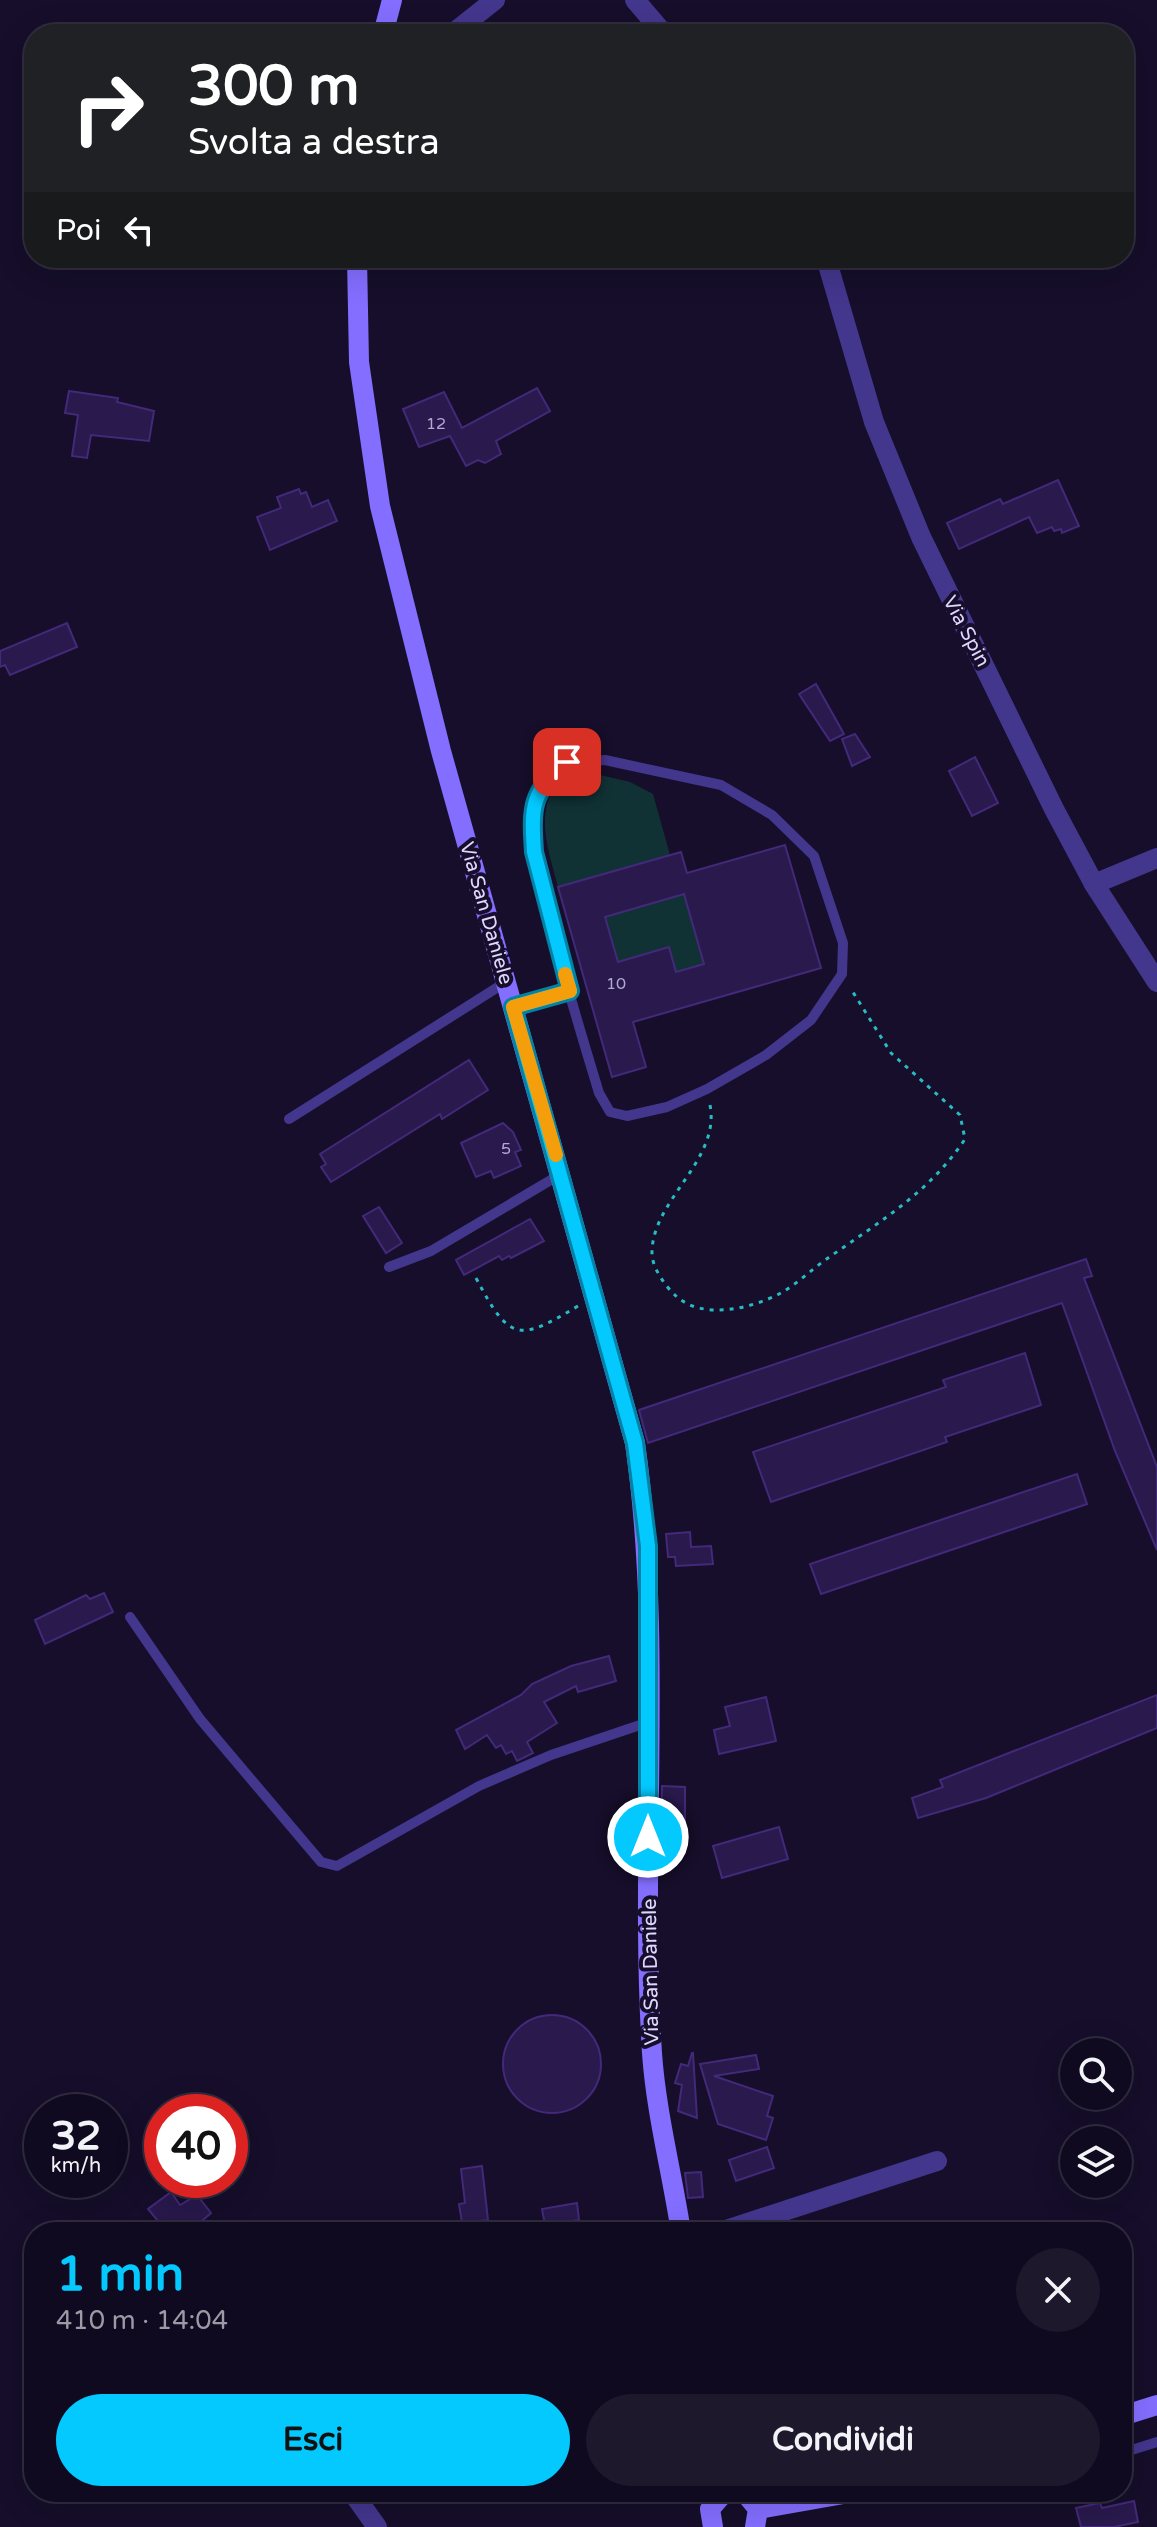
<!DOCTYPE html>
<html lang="it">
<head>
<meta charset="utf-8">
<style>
	:root { --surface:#100a20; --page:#1e182d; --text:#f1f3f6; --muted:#9c9aa5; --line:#302b3e; --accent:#03c9ff }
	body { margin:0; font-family:"Varela Round",sans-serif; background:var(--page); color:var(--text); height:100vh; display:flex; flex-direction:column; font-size:30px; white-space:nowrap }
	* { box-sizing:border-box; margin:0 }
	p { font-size:26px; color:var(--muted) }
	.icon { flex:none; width:44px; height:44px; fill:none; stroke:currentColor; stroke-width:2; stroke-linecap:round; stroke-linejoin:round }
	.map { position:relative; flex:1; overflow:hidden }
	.drawer { position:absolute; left:24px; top:2222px; width:1108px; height:280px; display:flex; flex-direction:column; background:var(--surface); border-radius:32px; box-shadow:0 8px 32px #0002,0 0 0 2px var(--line) }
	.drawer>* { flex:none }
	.guide { position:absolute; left:24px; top:24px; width:1110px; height:244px; border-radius:32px; box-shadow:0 8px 32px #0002,0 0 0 2px var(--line); background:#202124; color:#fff; overflow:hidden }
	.controls { position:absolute; left:1060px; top:2038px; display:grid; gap:16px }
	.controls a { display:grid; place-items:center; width:72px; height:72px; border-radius:50%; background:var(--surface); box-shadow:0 8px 32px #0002,0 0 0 2px var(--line); font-size:40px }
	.speed { position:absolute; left:24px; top:2094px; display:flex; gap:16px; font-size:40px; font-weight:700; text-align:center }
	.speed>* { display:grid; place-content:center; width:104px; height:104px; border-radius:50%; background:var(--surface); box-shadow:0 8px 32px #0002,0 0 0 2px var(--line); line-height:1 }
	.speed small { font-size:20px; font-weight:400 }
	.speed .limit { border:12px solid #d22; background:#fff; color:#111 }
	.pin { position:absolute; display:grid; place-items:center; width:68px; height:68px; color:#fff; margin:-34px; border-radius:16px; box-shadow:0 4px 12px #0006 }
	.me { position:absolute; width:88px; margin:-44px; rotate:0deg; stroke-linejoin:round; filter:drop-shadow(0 0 6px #0008) }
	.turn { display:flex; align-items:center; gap:28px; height:168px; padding:0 32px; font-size:36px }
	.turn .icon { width:104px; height:104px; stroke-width:2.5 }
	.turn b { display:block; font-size:56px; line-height:68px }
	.then { display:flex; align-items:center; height:76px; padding:0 32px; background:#0003; gap:16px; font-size:30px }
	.round { display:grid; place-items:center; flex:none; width:84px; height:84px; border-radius:42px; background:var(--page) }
	.head { display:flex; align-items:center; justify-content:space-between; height:136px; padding:0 32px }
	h1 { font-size:48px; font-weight:800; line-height:60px; color:var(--accent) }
	.primary-button { display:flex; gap:16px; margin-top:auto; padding:16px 32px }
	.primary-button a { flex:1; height:92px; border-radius:48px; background:var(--accent); color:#111; font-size:32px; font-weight:800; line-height:92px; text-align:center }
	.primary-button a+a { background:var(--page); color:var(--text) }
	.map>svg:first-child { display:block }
	.green { fill:#113235 }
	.building { fill:#29194d; stroke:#43297a; stroke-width:2; fill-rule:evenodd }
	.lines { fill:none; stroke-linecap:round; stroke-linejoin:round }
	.path { stroke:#26bcc4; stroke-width:3; stroke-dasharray:4 6; stroke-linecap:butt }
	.lane { stroke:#43368d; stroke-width:10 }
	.street { stroke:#43368d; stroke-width:20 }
	.secondary { stroke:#836eff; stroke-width:20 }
	.route-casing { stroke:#0283a6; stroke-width:20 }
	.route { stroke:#03c9ff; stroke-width:14 }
	.slow { stroke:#f59e0b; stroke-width:14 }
	.labels { text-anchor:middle; stroke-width:8; stroke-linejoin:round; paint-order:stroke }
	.number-label { font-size:16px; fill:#b2a8d2 }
	.street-label { font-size:20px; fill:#e0d7ff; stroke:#160e2a }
</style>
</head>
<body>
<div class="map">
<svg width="1157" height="2527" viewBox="0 0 1157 2527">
	<rect width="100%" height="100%" fill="#160e2a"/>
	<!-- green -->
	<g class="green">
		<path d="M596,774L630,782L653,794L670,855L558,887C548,848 533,811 561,778Z"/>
		<polygon points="684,894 704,964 676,972 669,947 642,955 620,971 605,917"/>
	</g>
	<!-- building -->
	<g class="building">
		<polygon points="537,388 550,411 496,441 501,454 485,463 478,460 466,466 450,436 419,447 403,409 444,392 462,428"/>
		<polygon points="69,391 118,398 117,402 154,411 149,441 91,435 87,458 72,456 78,415 65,413"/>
		<polygon points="1058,480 1079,526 1062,533 1061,529 1054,531 1052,527 1037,533 1029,517 959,549 947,523 1000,499 1003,504"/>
		<polygon points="299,489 301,494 306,492 312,507 328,500 337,521 270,550 257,517 281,508 277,497"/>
		<polygon points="67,623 77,647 10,675 5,665 0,667 0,651"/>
		<polygon points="816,684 844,734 830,741 799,694"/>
		<polygon points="855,734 870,757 852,766 842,739"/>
		<polygon points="975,757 998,803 972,816 949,771"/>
		<path d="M785,845L821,968L633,1022L646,1067L612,1077L558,887L681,852L687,873ZM684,894L704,964L676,972L669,947L618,962L605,917Z"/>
		<polygon points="469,1060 488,1090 442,1119 440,1114 331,1182 321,1167 326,1164 320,1154"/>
		<polygon points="503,1123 513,1132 521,1150 515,1152 521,1166 494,1178 491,1171 476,1177 461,1143"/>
		<polygon points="379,1207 402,1243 386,1253 363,1216"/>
		<polygon points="530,1219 544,1241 511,1258 509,1256 502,1260 499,1256 464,1275 456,1260"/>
		<polygon points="1086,1259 1092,1276 1084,1278 1157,1467 1157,1550 1115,1451 1062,1303 648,1443 639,1410"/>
		<polygon points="1025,1353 1041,1405 945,1437 947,1442 771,1502 753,1452 946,1387 943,1380"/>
		<polygon points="1077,1474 1087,1504 821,1594 810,1564"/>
		<polygon points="690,1532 691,1547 711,1546 713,1564 676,1566 675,1557 668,1557 666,1534"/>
		<polygon points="104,1593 113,1612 45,1644 35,1620 86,1595 90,1599"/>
		<polygon points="609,1656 616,1681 578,1692 576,1686 544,1702 557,1723 527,1742 533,1753 517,1761 512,1751 506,1754 501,1745 496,1748 487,1735 465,1749 456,1730 521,1695 532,1684 571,1666"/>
		<polygon points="1157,1695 1157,1728 986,1798 918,1818 912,1798 943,1787 940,1780"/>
		<polygon points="766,1697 776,1741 719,1754 714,1730 730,1726 725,1707"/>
		<polygon points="662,1786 685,1787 685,1825 677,1825 677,1843 661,1843"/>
		<polygon points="779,1827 788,1859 722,1878 713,1846"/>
		<circle cx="552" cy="2064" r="49"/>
		<polygon points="692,2053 693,2053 697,2118 678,2111 682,2085 675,2083 681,2064 688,2066"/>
		<polygon points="756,2055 759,2069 714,2076 773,2096 767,2116 773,2118 766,2140 718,2124 700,2064"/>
		<polygon points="767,2147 774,2168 736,2181 729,2160"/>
		<polygon points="482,2166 488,2220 462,2223 459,2204 465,2203 461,2169"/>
		<polygon points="701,2172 703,2197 688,2198 685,2173"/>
		<polygon points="171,2192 180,2205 197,2195 211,2213 189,2232 142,2232 158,2221 148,2209"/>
		<polygon points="577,2203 579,2220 545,2225 542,2209"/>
		<polygon points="1134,2501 1138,2522 1114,2527 1081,2527 1076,2508 1100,2503 1102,2508"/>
	</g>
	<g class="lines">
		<!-- path -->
		<g class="path">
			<path d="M710,1105C721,1161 650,1201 652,1255C653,1269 666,1287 676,1296C702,1320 750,1309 779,1294C796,1285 812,1269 828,1258C878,1223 931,1191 965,1139L960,1115L891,1053L851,989"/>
			<path d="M476,1278C510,1342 518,1342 578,1306"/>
		</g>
		<!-- lane -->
		<g class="lane">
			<path d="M605,760L721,785L772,815L814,856L843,943L842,974L811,1020L766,1055L707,1089L667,1107L627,1116L610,1112L599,1093C584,1042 518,836 534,797C548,764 574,762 605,760Z"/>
			<polyline points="513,1007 570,991"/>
			<polyline points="289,1119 506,982"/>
			<polyline points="389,1267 431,1251 561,1174"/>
			<polyline points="130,1617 200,1719 321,1862 337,1866 479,1786 551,1755 649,1722"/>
			<polyline points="1122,2453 1157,2442"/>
		</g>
		<!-- street -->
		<g class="street">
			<polyline points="635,0 664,34"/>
			<polyline points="452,34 495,0"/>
			<polyline points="826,258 874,422 921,537 1054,809 1094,884 1157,982"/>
			<polyline points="1094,884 1157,858"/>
			<polyline points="720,2232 937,2161"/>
			<polyline points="352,2492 377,2527"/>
		</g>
		<!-- secondary -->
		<g class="secondary">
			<polyline points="383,34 392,0"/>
			<path d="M357,258L359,362L380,506L441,751L635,1443C664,1645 639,1850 652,2053C656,2112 672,2173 681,2232"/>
			<polyline points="1122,2416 1157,2405"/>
			<polyline points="744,2492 758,2509 755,2527"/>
			<polyline points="758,2509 855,2492"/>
			<polyline points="713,2527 710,2509 725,2492"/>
		</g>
	</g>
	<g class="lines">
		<defs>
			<path id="route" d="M567,762C531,792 531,806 534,852L570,991L513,1007L635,1443L648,1546V1837"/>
		</defs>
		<!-- route casing -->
		<use href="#route" class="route-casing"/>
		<!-- route -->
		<use href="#route" class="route"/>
		<!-- slow -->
		<polyline class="slow" points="556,1155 513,1007 570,991 565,974"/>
	</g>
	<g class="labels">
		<!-- number labels -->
		<g class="number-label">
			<text x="436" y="429">12</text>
			<text x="616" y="989">10</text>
			<text x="506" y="1154">5</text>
		</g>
		<!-- street labels -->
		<g class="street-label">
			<text transform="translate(967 631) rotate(62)" y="7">Via Spin</text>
			<text transform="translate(487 913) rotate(74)" y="7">Via San Daniele</text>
			<text transform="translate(650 1972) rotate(-91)" y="7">Via San Daniele</text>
		</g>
	</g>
</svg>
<div class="controls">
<a><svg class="icon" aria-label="search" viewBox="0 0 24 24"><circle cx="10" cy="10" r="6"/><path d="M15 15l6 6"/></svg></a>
<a><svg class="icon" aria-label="layers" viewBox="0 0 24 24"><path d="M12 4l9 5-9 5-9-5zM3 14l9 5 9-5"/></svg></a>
</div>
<div class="speed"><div>32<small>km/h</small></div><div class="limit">40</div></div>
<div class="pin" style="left:567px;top:762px;background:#d93025"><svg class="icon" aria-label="arrive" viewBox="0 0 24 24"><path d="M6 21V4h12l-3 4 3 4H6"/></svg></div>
<svg class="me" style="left:648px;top:1837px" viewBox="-20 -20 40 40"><circle r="17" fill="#03c9ff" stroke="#fff" stroke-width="3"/><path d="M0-11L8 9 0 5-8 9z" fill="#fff"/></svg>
<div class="guide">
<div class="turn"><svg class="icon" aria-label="right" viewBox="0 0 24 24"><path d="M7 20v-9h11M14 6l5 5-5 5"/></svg><div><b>300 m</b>Svolta a destra</div></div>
<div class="then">Poi<svg class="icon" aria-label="left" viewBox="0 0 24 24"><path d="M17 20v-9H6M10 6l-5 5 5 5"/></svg></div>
</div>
<section class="drawer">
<div class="head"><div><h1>1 min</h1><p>410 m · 14:04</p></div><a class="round"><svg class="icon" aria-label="close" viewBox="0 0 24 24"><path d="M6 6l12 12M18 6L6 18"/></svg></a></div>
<div class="primary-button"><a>Esci</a><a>Condividi</a></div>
</section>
</div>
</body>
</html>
